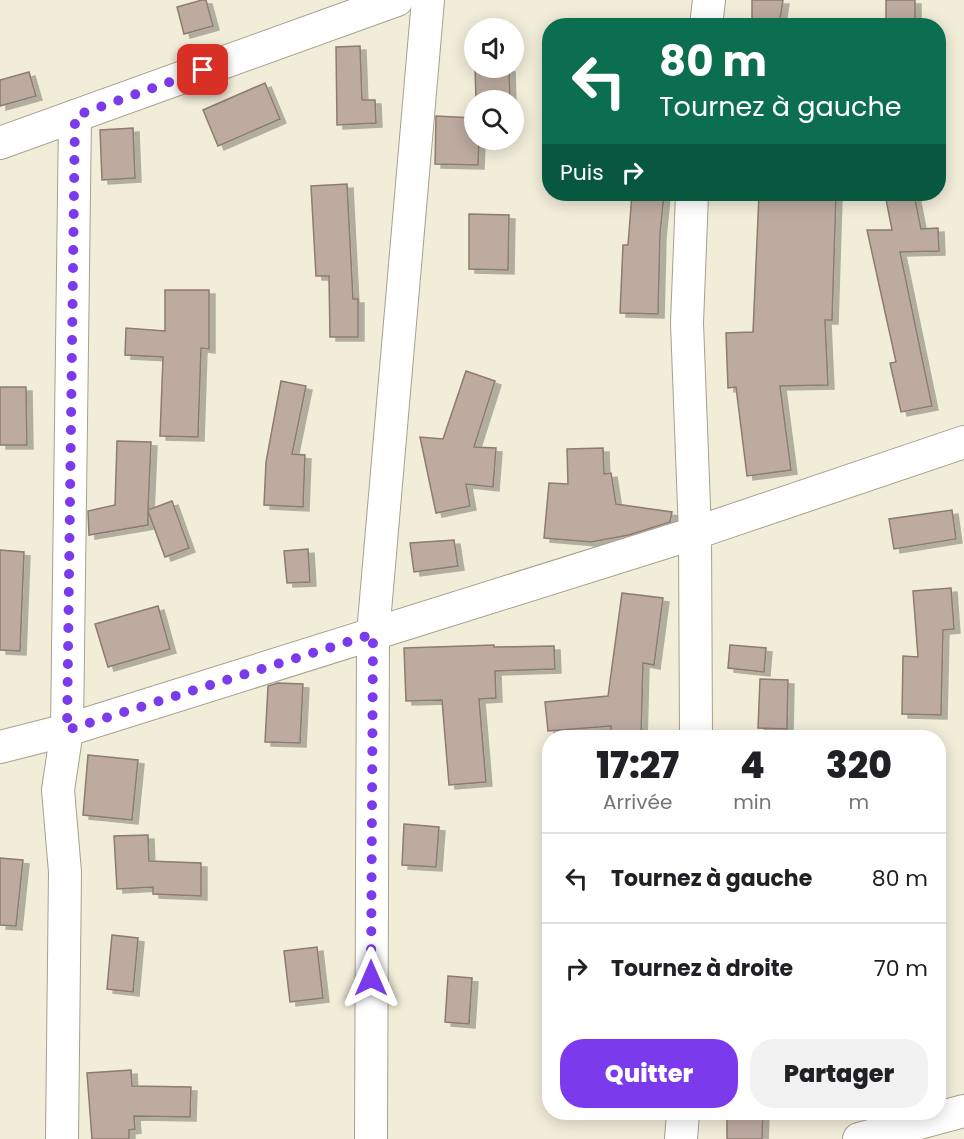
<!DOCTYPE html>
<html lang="fr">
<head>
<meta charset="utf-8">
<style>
	:root { --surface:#fff; --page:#f2f2f2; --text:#202124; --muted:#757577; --line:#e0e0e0; --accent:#7c3aed }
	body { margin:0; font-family:Poppins,sans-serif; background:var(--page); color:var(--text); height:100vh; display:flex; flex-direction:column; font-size:22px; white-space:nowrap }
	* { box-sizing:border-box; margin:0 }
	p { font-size:20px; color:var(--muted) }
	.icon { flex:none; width:33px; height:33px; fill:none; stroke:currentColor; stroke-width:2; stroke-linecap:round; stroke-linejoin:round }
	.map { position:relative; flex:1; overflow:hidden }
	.panel { position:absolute; left:542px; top:730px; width:404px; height:390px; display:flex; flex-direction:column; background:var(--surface); border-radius:24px; box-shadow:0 3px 15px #0003 }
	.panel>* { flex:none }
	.guide { position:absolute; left:542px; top:18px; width:404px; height:183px; border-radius:24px; box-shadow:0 3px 15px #0003; background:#0b6e4f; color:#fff; overflow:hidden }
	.tools { position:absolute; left:464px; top:18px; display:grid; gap:12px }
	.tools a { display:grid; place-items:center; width:60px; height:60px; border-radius:50%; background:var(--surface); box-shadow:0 3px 15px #0003; font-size:30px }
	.pin { position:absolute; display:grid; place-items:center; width:51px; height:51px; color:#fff; margin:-26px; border-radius:12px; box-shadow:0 3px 9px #0006 }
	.me { position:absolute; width:66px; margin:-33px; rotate:0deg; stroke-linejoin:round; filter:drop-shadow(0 0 4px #0008) }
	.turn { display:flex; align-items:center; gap:21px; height:126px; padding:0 18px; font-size:27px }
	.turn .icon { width:78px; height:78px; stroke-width:2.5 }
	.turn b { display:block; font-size:42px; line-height:51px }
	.then { display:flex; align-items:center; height:57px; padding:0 18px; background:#0003; gap:12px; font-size:22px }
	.eta { display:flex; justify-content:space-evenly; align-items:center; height:102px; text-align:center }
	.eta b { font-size:36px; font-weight:800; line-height:42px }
	.primary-button { display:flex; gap:12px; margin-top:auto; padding:12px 18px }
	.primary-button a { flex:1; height:69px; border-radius:24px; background:var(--accent); color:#fff; font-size:24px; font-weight:800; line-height:69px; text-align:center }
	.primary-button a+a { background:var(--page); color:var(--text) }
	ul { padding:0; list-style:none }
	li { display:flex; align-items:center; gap:18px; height:90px; padding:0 18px; border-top:2px solid var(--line) }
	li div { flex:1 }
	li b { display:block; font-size:22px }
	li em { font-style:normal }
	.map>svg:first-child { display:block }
	.building { fill:#bdaba0; stroke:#8d7b71; stroke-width:1.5; filter:url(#shadow) }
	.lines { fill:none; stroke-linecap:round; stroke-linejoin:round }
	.minor-casing { stroke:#a5a18e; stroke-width:34 }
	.minor { stroke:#fff; stroke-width:32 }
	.route { stroke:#7c3aed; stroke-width:10; stroke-dasharray:0 18 }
</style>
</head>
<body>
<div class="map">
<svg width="964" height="1139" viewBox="0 0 964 1139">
	<defs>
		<filter id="shadow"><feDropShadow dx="6" dy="4" stdDeviation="0" flood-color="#0004"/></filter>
	</defs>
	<rect width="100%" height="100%" fill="#f2edd9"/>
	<!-- building -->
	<g class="building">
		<polygon points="202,0 206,0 213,26 184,34 177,7"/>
		<polygon points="752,0 783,0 779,26 752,26"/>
		<rect x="886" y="0" width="29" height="26"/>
		<polygon points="360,46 362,100 375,100 376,123 337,125 336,47"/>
		<polygon points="475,68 509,68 510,99 476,100"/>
		<polygon points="29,72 36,96 0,106 0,80"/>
		<polygon points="265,83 280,119 218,146 203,110"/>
		<polygon points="436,116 474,118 474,140 479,140 478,165 435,164"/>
		<polygon points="133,128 135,178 102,180 100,130"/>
		<polygon points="347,184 353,299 358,299 358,337 330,337 329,276 316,276 311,186"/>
		<polygon points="632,194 664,194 660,234 658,314 620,313 623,245 628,245"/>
		<polygon points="759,194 836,194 832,320 825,320 828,385 780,386 791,470 747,476 736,387 728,388 726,333 753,332"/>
		<polygon points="885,194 914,194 921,229 938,228 939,251 900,252 932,406 901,412 890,363 896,362 867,230 892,230"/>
		<polygon points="469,214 509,215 508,270 469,269"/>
		<polygon points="165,290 209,290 209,349 201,348 198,437 160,436 163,357 125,355 126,328 165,331"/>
		<polygon points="466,371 495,381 474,447 496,448 493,487 466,484 470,506 436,513 420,437 443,439"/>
		<polygon points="281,381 306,386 292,454 305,455 303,507 264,505 266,462"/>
		<polygon points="0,387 26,387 27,445 0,445"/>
		<polygon points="117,441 151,442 148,510 172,501 189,548 165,557 148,511 148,525 89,535 88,511 115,505"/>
		<polygon points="603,448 604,474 611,473 616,504 672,512 670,522 629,535 591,542 544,538 549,483 568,484 567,449"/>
		<polygon points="952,510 956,539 894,549 889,519"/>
		<polygon points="454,540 458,566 414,572 410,543"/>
		<polygon points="308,549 310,582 287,583 284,551"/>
		<polygon points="0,550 24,552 20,651 0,650"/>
		<polygon points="951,588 954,629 943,630 941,715 902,714 903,656 918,657 913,591"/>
		<polygon points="622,593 663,598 654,665 643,663 641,738 611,738 611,726 548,731 545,702 608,696"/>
		<polygon points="158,606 170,649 108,667 95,624"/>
		<polygon points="494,645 494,647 554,646 555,669 495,671 496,698 479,699 486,782 449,785 442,700 406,701 404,648"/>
		<polygon points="730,645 766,648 764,672 728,668"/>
		<polygon points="760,679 788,680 787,729 758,728"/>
		<polygon points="278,683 303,684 300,743 265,742 268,686"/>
		<polygon points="88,755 138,760 132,820 83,815"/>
		<polygon points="404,824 439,827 436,867 402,865"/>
		<polygon points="148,835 149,861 201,863 201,896 153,894 153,887 117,889 114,836"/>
		<polygon points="0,858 23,860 16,926 0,925"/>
		<polygon points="112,935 138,938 133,992 107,989"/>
		<polygon points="317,947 323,998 290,1002 284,951"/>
		<polygon points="448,976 472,978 469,1024 445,1022"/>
		<polygon points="131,1070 132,1086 191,1087 190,1117 134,1116 135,1129 129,1130 129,1139 92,1139 87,1073"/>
		<polygon points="727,1113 763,1113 762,1139 727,1139"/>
	</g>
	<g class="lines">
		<defs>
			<g id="minor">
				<polyline points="706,26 709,0"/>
				<polyline points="0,143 397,0"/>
				<polyline points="692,194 687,323 695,533 696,738"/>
				<polyline points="0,747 67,730 695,533 964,442"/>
				<polyline points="62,1139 65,872 58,790 67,730 75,116"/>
				<polyline points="371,1139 373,634 428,0"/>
				<polyline points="681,1139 683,1113"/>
				<polyline points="859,1139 964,1111"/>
			</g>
		</defs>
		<!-- minor casing -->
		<use href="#minor" class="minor-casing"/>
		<!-- minor -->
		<use href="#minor" class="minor"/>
	</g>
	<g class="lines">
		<!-- route -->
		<polyline class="route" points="203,70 75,116 67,730 373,634 371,978"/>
	</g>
</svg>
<div class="tools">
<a><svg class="icon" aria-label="sound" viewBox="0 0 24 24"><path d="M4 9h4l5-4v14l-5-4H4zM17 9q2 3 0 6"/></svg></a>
<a><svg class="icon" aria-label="search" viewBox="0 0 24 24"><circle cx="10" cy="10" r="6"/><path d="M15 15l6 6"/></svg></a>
</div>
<div class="pin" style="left:203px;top:70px;background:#d93025"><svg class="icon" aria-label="arrive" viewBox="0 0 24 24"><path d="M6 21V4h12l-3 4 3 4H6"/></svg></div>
<svg class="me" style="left:371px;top:978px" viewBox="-20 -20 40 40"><path d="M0-17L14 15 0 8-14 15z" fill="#7c3aed" stroke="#fff" stroke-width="4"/></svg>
<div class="guide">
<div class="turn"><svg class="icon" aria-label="left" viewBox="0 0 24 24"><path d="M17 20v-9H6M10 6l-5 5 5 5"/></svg><div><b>80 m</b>Tournez à gauche</div></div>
<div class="then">Puis<svg class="icon" aria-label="right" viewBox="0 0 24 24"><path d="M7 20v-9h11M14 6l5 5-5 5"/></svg></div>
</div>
<section class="panel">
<div class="eta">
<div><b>17:27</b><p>Arrivée</p></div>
<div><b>4</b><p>min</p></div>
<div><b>320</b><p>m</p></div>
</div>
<ul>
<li><svg class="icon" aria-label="left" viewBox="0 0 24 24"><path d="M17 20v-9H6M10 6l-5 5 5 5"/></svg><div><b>Tournez à gauche</b></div><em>80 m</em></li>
<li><svg class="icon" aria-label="right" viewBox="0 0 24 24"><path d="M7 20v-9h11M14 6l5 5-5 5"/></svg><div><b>Tournez à droite</b></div><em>70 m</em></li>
</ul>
<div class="primary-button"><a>Quitter</a><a>Partager</a></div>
</section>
</div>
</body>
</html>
